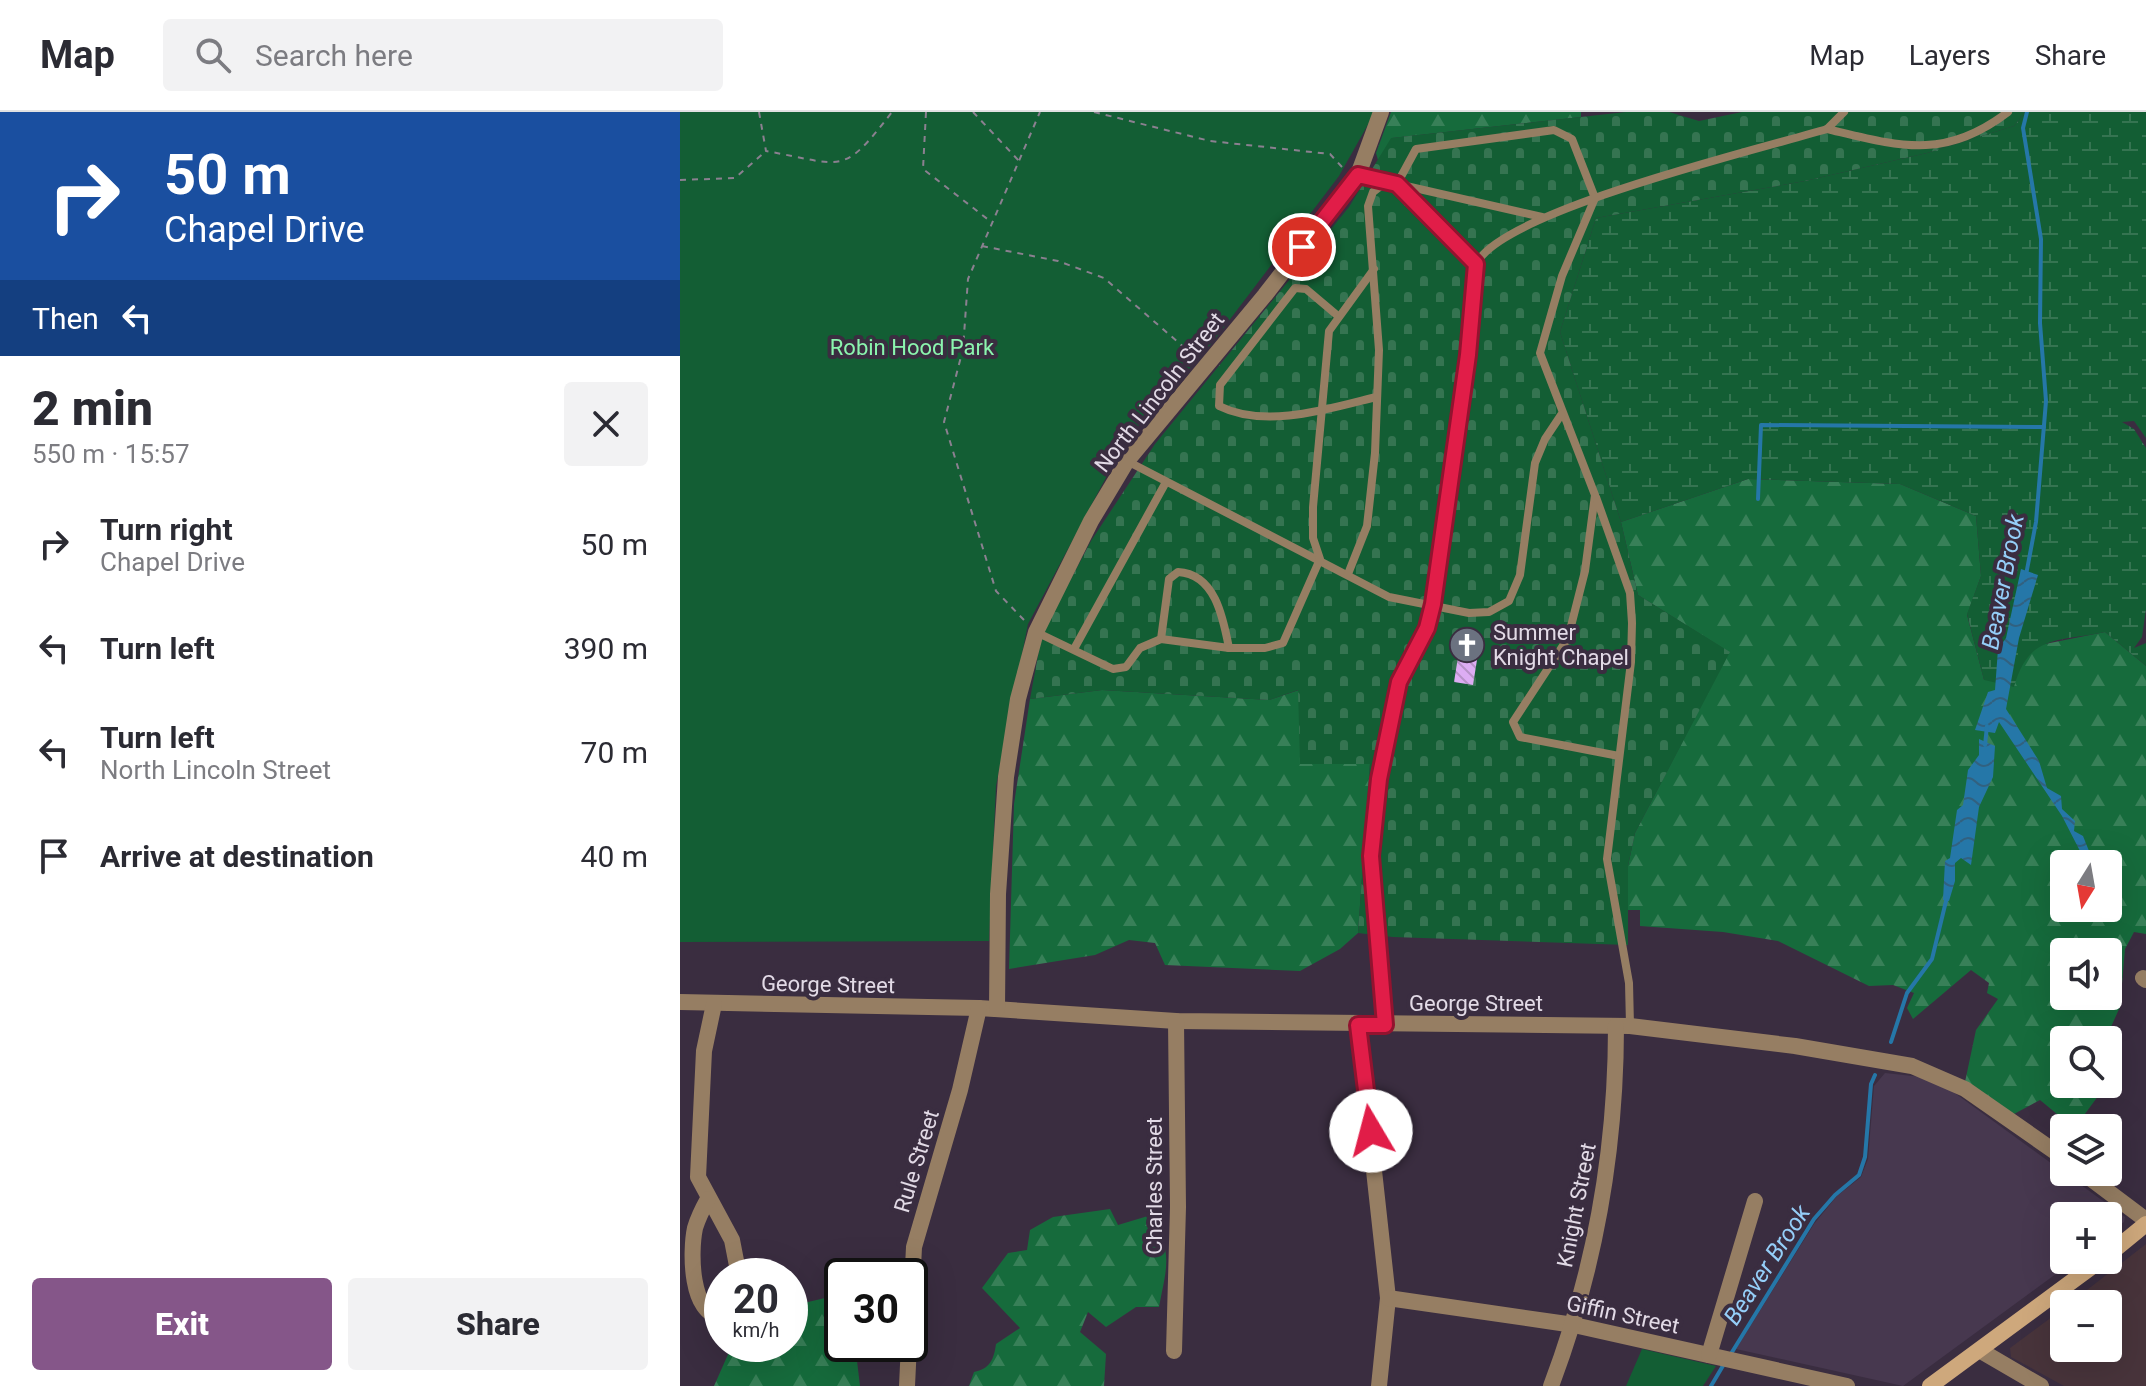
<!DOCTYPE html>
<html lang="en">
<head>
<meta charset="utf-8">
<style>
	:root { --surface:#fff; --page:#f2f2f3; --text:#2b2b33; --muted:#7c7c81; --line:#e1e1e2; --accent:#855689 }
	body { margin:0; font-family:Roboto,sans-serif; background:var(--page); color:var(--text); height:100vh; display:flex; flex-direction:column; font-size:30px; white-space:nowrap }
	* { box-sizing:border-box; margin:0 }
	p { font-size:26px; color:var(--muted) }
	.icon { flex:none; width:44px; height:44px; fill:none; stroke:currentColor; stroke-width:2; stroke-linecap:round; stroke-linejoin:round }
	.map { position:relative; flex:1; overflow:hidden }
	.sheet { display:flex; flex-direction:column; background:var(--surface); width:680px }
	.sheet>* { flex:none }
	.banner { background:#1a4fa0; color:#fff; overflow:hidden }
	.needle { width:52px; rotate:191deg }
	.fabs { position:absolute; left:1370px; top:738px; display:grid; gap:16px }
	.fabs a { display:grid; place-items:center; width:72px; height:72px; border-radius:8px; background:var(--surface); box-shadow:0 8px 32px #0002; font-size:40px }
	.speed { position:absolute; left:24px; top:1146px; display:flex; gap:16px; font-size:40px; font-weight:700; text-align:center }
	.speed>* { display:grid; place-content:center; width:104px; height:104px; border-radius:50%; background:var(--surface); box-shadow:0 8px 32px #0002; line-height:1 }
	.speed small { font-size:20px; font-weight:400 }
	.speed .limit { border:4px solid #111; border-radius:12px; background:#fff; color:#111 }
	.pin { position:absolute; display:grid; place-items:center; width:68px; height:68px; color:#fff; margin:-34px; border:4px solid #fff; border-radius:50%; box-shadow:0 2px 8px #0007 }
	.me { position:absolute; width:88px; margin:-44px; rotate:352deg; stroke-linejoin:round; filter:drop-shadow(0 0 6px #0008) }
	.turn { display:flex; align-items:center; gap:28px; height:168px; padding:0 32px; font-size:36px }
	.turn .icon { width:104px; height:104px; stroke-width:2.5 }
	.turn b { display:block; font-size:56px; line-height:68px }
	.then { display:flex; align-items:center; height:76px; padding:0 32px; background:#0003; gap:16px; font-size:30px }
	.round { display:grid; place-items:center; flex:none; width:84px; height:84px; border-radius:8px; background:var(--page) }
	.overview { display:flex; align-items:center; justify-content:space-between; height:136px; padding:0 32px }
	h1 { font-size:48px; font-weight:800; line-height:60px }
	.cta { display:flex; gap:16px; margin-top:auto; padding:16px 32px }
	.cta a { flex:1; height:92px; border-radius:8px; background:var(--accent); color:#fff; font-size:32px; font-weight:800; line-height:92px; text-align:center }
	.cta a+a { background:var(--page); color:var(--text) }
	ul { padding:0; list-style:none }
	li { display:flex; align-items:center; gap:24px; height:104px; padding:0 32px }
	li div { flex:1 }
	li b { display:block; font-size:30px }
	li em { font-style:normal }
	header { display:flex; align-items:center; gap:48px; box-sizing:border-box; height:112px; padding:0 40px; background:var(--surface); border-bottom:2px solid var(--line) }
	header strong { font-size:38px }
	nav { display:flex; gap:44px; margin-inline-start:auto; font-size:28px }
	.search { width:560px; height:72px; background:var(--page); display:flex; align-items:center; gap:20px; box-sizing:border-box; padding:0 28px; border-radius:8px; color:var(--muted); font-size:30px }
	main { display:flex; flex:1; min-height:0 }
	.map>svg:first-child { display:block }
	.built { fill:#47384f }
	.education { fill:#48343b }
	.forest { fill:url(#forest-firs); fill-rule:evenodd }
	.wetland { fill:url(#wetland-marsh) }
	.cemetery { fill:url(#cemetery-stones) }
	.park { fill:#135e34 }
	.water { fill:url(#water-waves) }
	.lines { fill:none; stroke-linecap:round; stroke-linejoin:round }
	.stream { stroke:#2577a8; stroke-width:4 }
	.building { fill:url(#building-back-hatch) }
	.path { stroke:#8b8090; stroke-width:2; stroke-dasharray:6 6; stroke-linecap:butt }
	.service { stroke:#967e63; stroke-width:8 }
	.minor { stroke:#967e63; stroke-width:16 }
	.secondary { stroke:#cea87c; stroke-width:16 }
	.route-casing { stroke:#92132f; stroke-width:20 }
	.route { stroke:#e11d48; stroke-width:14 }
	.labels { text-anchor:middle; stroke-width:8; stroke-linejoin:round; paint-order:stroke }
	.park-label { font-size:22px; fill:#8bf5ae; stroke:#3a2d40 }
	.street-label { font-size:22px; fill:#e2dae6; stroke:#3a2d40 }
	.poi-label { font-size:22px; fill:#e2dae6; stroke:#3a2d40; text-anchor:start }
	.water-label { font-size:24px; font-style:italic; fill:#95cef8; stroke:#3a2d40 }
</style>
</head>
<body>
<header>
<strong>Map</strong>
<div class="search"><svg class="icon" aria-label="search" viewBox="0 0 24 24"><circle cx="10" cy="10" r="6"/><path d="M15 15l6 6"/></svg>Search here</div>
<nav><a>Map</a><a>Layers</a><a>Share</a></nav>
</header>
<main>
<section class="sheet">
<div class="banner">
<div class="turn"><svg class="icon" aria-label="right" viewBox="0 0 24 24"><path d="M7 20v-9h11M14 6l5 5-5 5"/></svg><div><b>50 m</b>Chapel Drive</div></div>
<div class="then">Then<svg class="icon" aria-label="left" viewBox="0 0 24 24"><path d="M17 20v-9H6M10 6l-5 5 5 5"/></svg></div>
</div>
<div class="overview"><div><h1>2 min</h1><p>550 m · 15:57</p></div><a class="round"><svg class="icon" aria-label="close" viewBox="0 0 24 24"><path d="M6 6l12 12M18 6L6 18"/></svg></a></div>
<ul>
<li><svg class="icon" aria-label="right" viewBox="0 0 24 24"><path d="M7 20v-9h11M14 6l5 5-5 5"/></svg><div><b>Turn right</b><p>Chapel Drive</p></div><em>50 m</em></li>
<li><svg class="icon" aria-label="left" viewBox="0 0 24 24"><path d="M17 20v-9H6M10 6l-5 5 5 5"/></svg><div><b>Turn left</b></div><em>390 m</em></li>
<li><svg class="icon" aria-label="left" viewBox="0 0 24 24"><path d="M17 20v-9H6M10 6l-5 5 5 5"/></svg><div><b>Turn left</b><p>North Lincoln Street</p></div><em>70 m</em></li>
<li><svg class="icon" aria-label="arrive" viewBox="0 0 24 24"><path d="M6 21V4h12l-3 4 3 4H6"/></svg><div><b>Arrive at destination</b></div><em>40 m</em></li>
</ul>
<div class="cta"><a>Exit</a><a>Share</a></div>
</section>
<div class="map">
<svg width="1466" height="1274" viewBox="0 0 1466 1274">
	<defs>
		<pattern id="forest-firs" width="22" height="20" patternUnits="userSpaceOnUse" patternTransform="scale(2)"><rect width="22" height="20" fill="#166b3c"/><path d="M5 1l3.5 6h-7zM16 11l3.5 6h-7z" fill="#388058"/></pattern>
		<pattern id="wetland-marsh" width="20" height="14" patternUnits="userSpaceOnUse" patternTransform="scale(2)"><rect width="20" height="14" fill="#135e34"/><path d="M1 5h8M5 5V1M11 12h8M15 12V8" fill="none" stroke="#357451"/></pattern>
		<pattern id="cemetery-stones" width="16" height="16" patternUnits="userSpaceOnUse" patternTransform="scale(2)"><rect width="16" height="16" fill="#135e34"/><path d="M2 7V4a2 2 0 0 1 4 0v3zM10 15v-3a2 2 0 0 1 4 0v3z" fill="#357451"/></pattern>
		<pattern id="water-waves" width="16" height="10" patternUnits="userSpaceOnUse" patternTransform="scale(2)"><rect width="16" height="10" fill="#2577a8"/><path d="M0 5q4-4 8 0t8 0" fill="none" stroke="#316180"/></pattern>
		<pattern id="building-back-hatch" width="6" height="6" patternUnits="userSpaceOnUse" patternTransform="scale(2)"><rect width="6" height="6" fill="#ddadf3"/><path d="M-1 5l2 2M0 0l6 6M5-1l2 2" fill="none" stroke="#b792c8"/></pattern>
	</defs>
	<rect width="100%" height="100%" fill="#3a2d40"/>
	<!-- built -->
	<polygon class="built" points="1205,961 1242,965 1272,979 1445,1105 1444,1110 1428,1123 1428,1104 1384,1104 1384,1148 1395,1148 1223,1274 1056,1237 1134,1112 1157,1084 1181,1065 1188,1047 1194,974"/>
	<!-- education -->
	<polygon class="education" points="1466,1132 1466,1274 1384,1274 1331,1245 1330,1236 1384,1196 1384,1236 1428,1236 1428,1192 1389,1192"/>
	<!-- forest -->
	<g class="forest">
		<polygon points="711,0 901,0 901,5 712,26 698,48 696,41"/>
		<path d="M1068,367L1220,372L1296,404L1301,464L1287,503L1304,568L1340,551L1355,534L1425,520L1466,554V822L1454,820L1445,837L1440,895L1425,928H1384V972H1427L1399,1010L1383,1007L1360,988L1334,1002L1285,970L1296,918L1318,887L1307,881L1309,871L1291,858L1233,907L1227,896L1234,881L1213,873L1189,874L1098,829L1043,820L960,814V798H948V754L955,721L1049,540L958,483L941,410ZM1384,752H1428V796H1384ZM1384,840H1428V884H1384Z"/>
		<polygon points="422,578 589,588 619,578 690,651 678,821 660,837 620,859 485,853 475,831 449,828 415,843 329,857 334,692 350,587"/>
		<path d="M430,1097L438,1113L468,1104C494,1138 487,1153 479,1195H456L426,1215L408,1200L400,1220L426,1242L424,1274H289L294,1260C310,1257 314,1247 316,1232L340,1216L302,1176L328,1141L347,1138L350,1118L373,1105Z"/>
		<polygon points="158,1183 162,1193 162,1232 175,1232 180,1274 34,1274 50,1238 59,1232 110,1232 111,1194"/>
	</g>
	<!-- wetland -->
	<path class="wetland" d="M1345,0H1466V326L1454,309L1442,310L1454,317L1466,336V497L1462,525L1454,536L1466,531V554L1425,520C1377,530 1349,522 1334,575L1304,568L1287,502L1301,464L1296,404L1220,372L1068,367L941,410L880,220L916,106L1125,69L1247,41L1334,14Z"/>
	<!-- cemetery -->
	<polygon class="cemetery" points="946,0 989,0 1019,9 1062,0 1345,0 1334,14 1247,41 1125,69 916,106 880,220 941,410 958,483 1050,540 955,721 948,754 948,833 713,825 678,821 690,652 620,652 618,578 589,588 422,578 350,587 362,522 411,429 475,332 669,95 711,26"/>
	<!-- park -->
	<g class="park">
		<polygon points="0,0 695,0 659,64 532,231 446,328 348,512 316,674 309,829 0,830"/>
		<polygon points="962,1237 1036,1254 1023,1274 946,1274"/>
	</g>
	<!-- water -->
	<g class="water">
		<polygon points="1341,457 1358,463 1339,526 1326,597 1359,649 1367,676 1381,684 1382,697 1395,709 1394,719 1403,724 1411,744 1401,741 1382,704 1319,610 1315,621 1295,618 1308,580 1315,578 1318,537 1326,526"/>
		<polygon points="1299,627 1315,634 1313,665 1299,695 1291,753 1281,746 1275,751 1275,769 1269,789 1263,788 1265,749 1270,746 1277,698 1283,693 1288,658 1299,643"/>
	</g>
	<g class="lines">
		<!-- stream -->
		<g class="stream">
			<polyline points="1078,387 1081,313 1364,315"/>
			<polyline points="1346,463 1356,410 1366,289 1360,211 1361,127 1343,16 1347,0"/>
			<polyline points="1305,633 1307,614"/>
			<polyline points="1211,930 1227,881 1252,847 1267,785"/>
			<polyline points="1049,1245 1134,1107 1155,1083 1179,1063 1185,1045 1191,972 1195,963"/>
			<polyline points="1031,1274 1044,1252"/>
		</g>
	</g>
	<!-- building -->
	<polygon class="building" points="782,520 801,523 793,573 774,570"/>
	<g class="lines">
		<!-- path -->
		<g class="path">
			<path d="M79,0L86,39C164,53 162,65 212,0"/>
			<polyline points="246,0 243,57 310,109"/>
			<polyline points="293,0 340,50"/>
			<polyline points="414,0 530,29 650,42 662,55"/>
			<polyline points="0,68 55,66 85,40"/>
			<polyline points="302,134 378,149 424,166 514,244"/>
			<polyline points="344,508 316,479 264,310 283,237 288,167 360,0"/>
		</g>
		<!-- service -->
		<g class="service">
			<path d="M1147,17C1219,34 1264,49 1328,0"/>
			<polyline points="678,63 862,105"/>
			<polyline points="796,152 717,72 736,37 874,18 892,27 915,86 882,164 860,241 915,383 905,459 888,526 833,610 840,625 939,644"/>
			<path d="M658,204L626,177L615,176L540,273L539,294C585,317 648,297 696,285"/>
			<polyline points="447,349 709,485 789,501 809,500 829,489 840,463 855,351 865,327 881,303"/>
			<polyline points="916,385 950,481 952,511 951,550 927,747 949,871 950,913"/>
			<polyline points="668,462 687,414 695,341 699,238 688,94 693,80 707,69"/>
			<polyline points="356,520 433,557 446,555 460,536 481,527 549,536 585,536 603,531 640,447 633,426 633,395 649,219 694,157"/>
			<path d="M481,527L489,467L498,460C535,462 543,505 549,536"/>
			<polyline points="394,537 486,370"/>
			<path d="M705,912L691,744L699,667L719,570L747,516L753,492C768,411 779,328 788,245C791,221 786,168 798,149C830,97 1080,37 1147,17L1164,0"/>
		</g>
		<!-- minor -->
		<g class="minor">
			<polyline points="1463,866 1466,868"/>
			<polyline points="0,890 299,896 496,909 950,914 1115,934 1232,954 1285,977 1384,1046"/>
			<polyline points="34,892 24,939 18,1065 52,1128 59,1164"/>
			<polyline points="317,897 318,782 326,665 338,587 356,520 411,409 447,349 585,183 678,63 701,0"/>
			<polyline points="678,913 708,1186 699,1274"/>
			<polyline points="1402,1060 1466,1108"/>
			<path d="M28,1087C23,1096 18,1106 15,1116C10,1140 10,1203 42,1205"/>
			<polyline points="708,1186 894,1213 1167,1274"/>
			<polyline points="230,1217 234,1135 280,978 299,896"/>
			<polyline points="494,1239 498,1095 496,909"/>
			<polyline points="1301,1239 1361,1274"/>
			<polyline points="1029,1243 1075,1089"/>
			<polyline points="227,1274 229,1232"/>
			<path d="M871,1274C915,1158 936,1038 936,914"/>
		</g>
		<!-- secondary -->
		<g class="secondary">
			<polyline points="1428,1143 1466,1112"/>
			<polyline points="1250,1274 1421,1148"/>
		</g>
	</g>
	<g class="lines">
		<defs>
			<polyline id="route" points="622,135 678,63 717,72 796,152 788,243 753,492 747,516 719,570 699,667 691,744 705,913 678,913 691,1019"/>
		</defs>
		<!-- route casing -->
		<use href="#route" class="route-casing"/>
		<!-- route -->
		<use href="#route" class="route"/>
	</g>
	<!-- icons -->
	<defs>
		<symbol id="church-disc" viewBox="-11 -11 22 22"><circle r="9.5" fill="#6b7280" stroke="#3a2d40"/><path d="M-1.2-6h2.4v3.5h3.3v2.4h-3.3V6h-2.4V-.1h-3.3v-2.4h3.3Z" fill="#fff"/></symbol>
	</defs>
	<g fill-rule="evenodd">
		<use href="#church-disc" x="767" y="513" width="40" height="40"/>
	</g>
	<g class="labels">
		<!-- park labels -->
		<g class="park-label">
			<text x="232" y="243">Robin Hood Park</text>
		</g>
		<!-- street labels -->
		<g class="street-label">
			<text transform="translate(479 280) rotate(-52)" y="8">North Lincoln Street</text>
			<text transform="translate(148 872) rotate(1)" y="8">George Street</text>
			<text x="796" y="899">George Street</text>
			<text transform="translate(236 1049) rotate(-73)" y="8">Rule Street</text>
			<text transform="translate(474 1074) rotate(-90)" y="8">Charles Street</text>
			<text transform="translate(896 1093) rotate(-79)" y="8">Knight Street</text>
			<text transform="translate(943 1202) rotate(12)" y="8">Giffin Street</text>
		</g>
		<!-- poi labels -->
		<g class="poi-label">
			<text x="813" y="528">Summer<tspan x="813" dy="25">Knight Chapel</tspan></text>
		</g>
		<!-- water labels -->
		<g class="water-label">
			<text transform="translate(1323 470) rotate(-79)" y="8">Beaver Brook</text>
			<text transform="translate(1087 1153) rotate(-57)" y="8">Beaver Brook</text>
		</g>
	</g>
</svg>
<div class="fabs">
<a><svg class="needle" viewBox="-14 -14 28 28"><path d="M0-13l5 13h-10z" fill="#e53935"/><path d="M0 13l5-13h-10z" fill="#7c7c81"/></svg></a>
<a><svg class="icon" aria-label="sound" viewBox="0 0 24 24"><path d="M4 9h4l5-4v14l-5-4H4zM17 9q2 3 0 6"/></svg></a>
<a><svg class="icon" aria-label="search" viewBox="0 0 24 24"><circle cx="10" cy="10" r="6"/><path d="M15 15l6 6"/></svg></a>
<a><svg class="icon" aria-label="layers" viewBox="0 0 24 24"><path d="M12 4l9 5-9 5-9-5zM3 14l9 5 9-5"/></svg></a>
<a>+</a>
<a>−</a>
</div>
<div class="speed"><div>20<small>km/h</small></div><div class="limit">30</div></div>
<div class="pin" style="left:622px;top:135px;background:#d93025"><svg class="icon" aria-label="arrive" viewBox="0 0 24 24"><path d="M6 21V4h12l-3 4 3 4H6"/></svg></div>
<svg class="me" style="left:691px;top:1019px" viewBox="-20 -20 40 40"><circle r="19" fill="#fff"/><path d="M0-13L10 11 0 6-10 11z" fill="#e11d48"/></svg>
</div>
</main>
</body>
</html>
